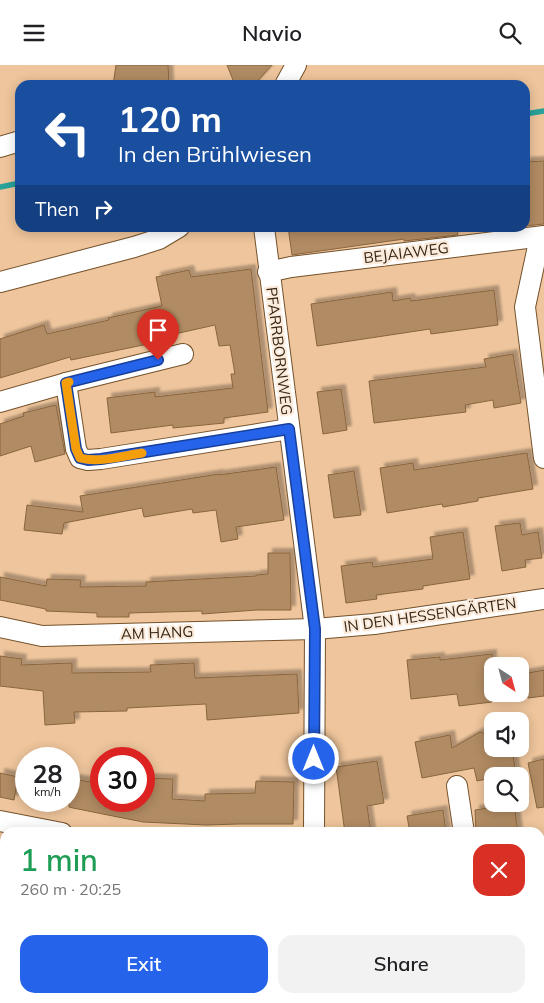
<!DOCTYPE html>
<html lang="en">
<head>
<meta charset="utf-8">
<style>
	:root { --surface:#fff; --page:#f2f2f2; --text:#202124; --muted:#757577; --accent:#2563eb }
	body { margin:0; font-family:Mulish,sans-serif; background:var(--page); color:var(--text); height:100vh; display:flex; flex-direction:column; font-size:19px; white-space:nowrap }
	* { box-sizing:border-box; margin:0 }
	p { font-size:16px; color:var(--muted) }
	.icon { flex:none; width:28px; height:28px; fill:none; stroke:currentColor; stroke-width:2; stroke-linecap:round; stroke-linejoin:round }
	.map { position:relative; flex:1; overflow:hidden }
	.details { position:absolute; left:0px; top:762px; width:545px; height:176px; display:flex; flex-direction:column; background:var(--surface); border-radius:15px 15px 0 0; box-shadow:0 2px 12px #0003 }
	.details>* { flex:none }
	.hud { position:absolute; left:15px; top:15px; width:515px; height:152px; border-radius:15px; box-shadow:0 2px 12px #0003; background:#1a4fa0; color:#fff; overflow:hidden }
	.needle { width:32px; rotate:144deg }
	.controls { position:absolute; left:484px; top:592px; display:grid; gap:10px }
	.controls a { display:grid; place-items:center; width:45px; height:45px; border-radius:10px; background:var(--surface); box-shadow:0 2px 12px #0003; font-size:25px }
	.speed { position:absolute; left:15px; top:682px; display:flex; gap:10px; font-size:25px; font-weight:700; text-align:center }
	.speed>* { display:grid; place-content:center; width:65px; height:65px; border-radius:50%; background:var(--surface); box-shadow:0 2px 12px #0003; line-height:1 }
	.speed small { font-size:12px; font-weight:400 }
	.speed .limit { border:8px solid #d22; background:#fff; color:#111 }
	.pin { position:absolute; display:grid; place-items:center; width:42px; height:42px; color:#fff; margin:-51px -21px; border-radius:50% 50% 50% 0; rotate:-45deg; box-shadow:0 0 5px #0007 }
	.pin .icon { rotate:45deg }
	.me { position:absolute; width:55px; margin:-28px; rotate:0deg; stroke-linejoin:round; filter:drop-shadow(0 0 4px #0008) }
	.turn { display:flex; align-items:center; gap:18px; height:105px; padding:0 20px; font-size:22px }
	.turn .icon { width:65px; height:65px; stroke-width:2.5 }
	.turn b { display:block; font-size:35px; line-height:42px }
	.then { display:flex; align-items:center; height:48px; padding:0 20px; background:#0003; gap:10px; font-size:19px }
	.round { display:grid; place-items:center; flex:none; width:52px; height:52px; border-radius:15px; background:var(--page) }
	.headline { display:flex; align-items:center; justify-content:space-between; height:85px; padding:0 20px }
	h1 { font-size:30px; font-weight:600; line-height:38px; color:#1e9e55 }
	.action { display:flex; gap:10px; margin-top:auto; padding:10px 20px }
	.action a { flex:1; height:58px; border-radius:15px; background:var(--accent); color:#fff; font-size:20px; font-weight:600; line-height:58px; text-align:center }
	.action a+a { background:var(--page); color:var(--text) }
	header { display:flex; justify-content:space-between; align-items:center; height:65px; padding:0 20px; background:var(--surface); font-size:22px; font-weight:600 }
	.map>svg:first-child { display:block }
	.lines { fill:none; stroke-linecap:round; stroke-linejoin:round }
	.stream { stroke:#29a299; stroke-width:5.5 }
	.building { fill:#b18b63; stroke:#89653e; filter:url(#shadow) }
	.minor-casing { stroke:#75522b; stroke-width:22 }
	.minor { stroke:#fff; stroke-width:20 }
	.route-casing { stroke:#184099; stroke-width:12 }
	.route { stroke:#2563eb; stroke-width:9 }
	.slow { stroke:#f59e0b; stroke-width:9 }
	.labels { text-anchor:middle; stroke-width:4.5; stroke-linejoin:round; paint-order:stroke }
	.street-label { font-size:15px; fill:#352616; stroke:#fcebdb }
</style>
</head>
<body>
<header><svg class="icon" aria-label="menu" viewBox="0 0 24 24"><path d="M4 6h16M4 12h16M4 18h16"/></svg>Navio<svg class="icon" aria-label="search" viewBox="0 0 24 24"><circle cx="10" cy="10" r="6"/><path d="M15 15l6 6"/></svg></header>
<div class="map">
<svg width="544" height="938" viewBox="0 0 544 938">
	<defs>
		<filter id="shadow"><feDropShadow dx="4.5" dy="-4.5" stdDeviation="1" flood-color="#0004"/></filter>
	</defs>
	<rect width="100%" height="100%" fill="#eec59c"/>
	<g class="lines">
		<!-- stream -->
		<g class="stream">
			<polyline points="525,49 544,46"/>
			<polyline points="0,122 20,118"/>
		</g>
	</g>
	<!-- building -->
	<g class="building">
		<polygon points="116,0 168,0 169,20 113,20"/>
		<polygon points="227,0 272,0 254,20 235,20"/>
		<polygon points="544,96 544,159 525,161 525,97"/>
		<polygon points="288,162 457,162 458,170 404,176 404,174 292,190"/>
		<polygon points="251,204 268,347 224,353 224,358 173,363 173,360 111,368 107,333 155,327 155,332 233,323 231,309 235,309 230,280 219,281 215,260 148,275 148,279 71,295 70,292 0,313 0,274 44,260 47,269 109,255 108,253 162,241 156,212 189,205 191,212"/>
		<polygon points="494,225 498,260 431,269 430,264 317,281 311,239 392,227 393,236 410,233 411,236"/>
		<polygon points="513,289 521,338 494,343 493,335 465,340 466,347 374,358 369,316 486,302 484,294"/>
		<polygon points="341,324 347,365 323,369 317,327"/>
		<polygon points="56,340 65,389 35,397 31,381 0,391 0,359 24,351 23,348"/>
		<polygon points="527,388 533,424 478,433 478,436 443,442 442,439 387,448 380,403 413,398 414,405"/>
		<polygon points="276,402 284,455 236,462 238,474 221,477 216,445 193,448 192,444 144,452 142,443 64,458 62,469 24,465 27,440 83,447 80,431 219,409 219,410"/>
		<polygon points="354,406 361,450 334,453 328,410"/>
		<polygon points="520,458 522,470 538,467 542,493 525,495 526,502 502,506 495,461"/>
		<polygon points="463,467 470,514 423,521 423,524 376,530 377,534 346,538 341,501 372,497 373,502 433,494 430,472"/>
		<polygon points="268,488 290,488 291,545 257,545 202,549 202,546 129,548 129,552 97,552 97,548 46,546 46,544 0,535 0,512 46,521 47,514 81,515 80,522 146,521 146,517 256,511 256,510 268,509"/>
		<polygon points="492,589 492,637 459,641 457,629 411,634 407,595 440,592 440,595"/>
		<polygon points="0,591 22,594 21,600 72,598 72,608 151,607 150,600 194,598 195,613 297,609 299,648 207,655 206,639 127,643 127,646 74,647 75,658 45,660 43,626 0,621"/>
		<polygon points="544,605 544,631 528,633 523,609"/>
		<polygon points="480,667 486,669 492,679 492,684 512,684 516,710 492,711 492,713 477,716 474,703 422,713 415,677 450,670 452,683"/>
		<polygon points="544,694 544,742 537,743 528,698"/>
		<polygon points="377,696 384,738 367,741 371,768 345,768 336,702"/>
		<polygon points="0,708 18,712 14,735 0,732"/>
		<polygon points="69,713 101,719 101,736 144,736 144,713 173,714 172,734 205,736 205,729 255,728 256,716 294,717 293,759 239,759 206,760 143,757 73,743 69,742"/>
		<polygon points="514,739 518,768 476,768 475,745"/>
		<polygon points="443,745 446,768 410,768 407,751"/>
	</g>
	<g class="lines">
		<defs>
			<g id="minor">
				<polyline points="285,20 296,0"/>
				<polyline points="0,82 20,76"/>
				<polyline points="264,162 315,564 314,768"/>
				<polyline points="540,172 525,242 544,393"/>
				<polyline points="268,207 291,202 544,171"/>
				<polyline points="0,217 134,182 159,174 179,162"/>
				<polyline points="66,318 76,384 80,393 88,395 101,394 289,364"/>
				<polyline points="0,337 66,318 183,289"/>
				<polyline points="0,562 42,571 315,564 374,559 544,534"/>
				<polyline points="457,721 464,768"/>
				<polyline points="0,756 62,768"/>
				<polyline points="307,938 307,934"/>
			</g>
		</defs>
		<!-- minor casing -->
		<use href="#minor" class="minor-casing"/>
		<!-- minor -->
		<use href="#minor" class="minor"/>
	</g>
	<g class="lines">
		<defs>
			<polyline id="route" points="158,295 66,318 76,384 80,393 88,395 101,394 289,364 315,564 314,694"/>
		</defs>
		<!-- route casing -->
		<use href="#route" class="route-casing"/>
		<!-- route -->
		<use href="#route" class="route"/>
		<!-- slow -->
		<path class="slow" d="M69,317L66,318L76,384L80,393C100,398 122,391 142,388"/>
	</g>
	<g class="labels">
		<!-- street labels -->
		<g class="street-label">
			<text transform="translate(406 188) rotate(-7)" y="5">BEJAIAWEG</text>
			<text transform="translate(279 286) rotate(83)" y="5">PFARRBORNWEG</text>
			<text transform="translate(430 550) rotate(-8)" y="5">IN DEN HESSENGÄRTEN</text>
			<text transform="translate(157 568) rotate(-2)" y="5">AM HANG</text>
		</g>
	</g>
</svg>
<div class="controls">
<a><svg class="needle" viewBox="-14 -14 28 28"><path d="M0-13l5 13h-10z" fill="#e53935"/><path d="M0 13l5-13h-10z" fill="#757577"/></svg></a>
<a><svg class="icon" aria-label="sound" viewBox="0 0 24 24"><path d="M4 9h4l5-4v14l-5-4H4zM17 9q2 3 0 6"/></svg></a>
<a><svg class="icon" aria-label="search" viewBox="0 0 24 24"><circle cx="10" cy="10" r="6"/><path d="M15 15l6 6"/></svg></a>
</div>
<div class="speed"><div>28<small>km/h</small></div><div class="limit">30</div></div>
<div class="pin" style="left:158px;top:295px;background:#d93025"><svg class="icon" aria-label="arrive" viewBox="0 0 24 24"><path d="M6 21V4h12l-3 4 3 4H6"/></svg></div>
<svg class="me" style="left:314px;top:694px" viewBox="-20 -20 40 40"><circle r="17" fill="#2563eb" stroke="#fff" stroke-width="3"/><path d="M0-11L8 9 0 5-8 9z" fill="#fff"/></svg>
<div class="hud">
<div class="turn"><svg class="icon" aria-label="left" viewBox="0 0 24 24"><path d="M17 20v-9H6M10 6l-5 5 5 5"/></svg><div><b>120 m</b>In den Brühlwiesen</div></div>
<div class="then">Then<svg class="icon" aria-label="right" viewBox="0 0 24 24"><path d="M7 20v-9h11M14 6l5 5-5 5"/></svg></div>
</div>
<section class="details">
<div class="headline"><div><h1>1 min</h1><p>260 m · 20:25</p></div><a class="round" style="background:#d93025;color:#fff"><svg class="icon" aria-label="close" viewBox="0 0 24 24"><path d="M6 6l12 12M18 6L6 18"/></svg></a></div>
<div class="action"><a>Exit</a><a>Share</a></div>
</section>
</div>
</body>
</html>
